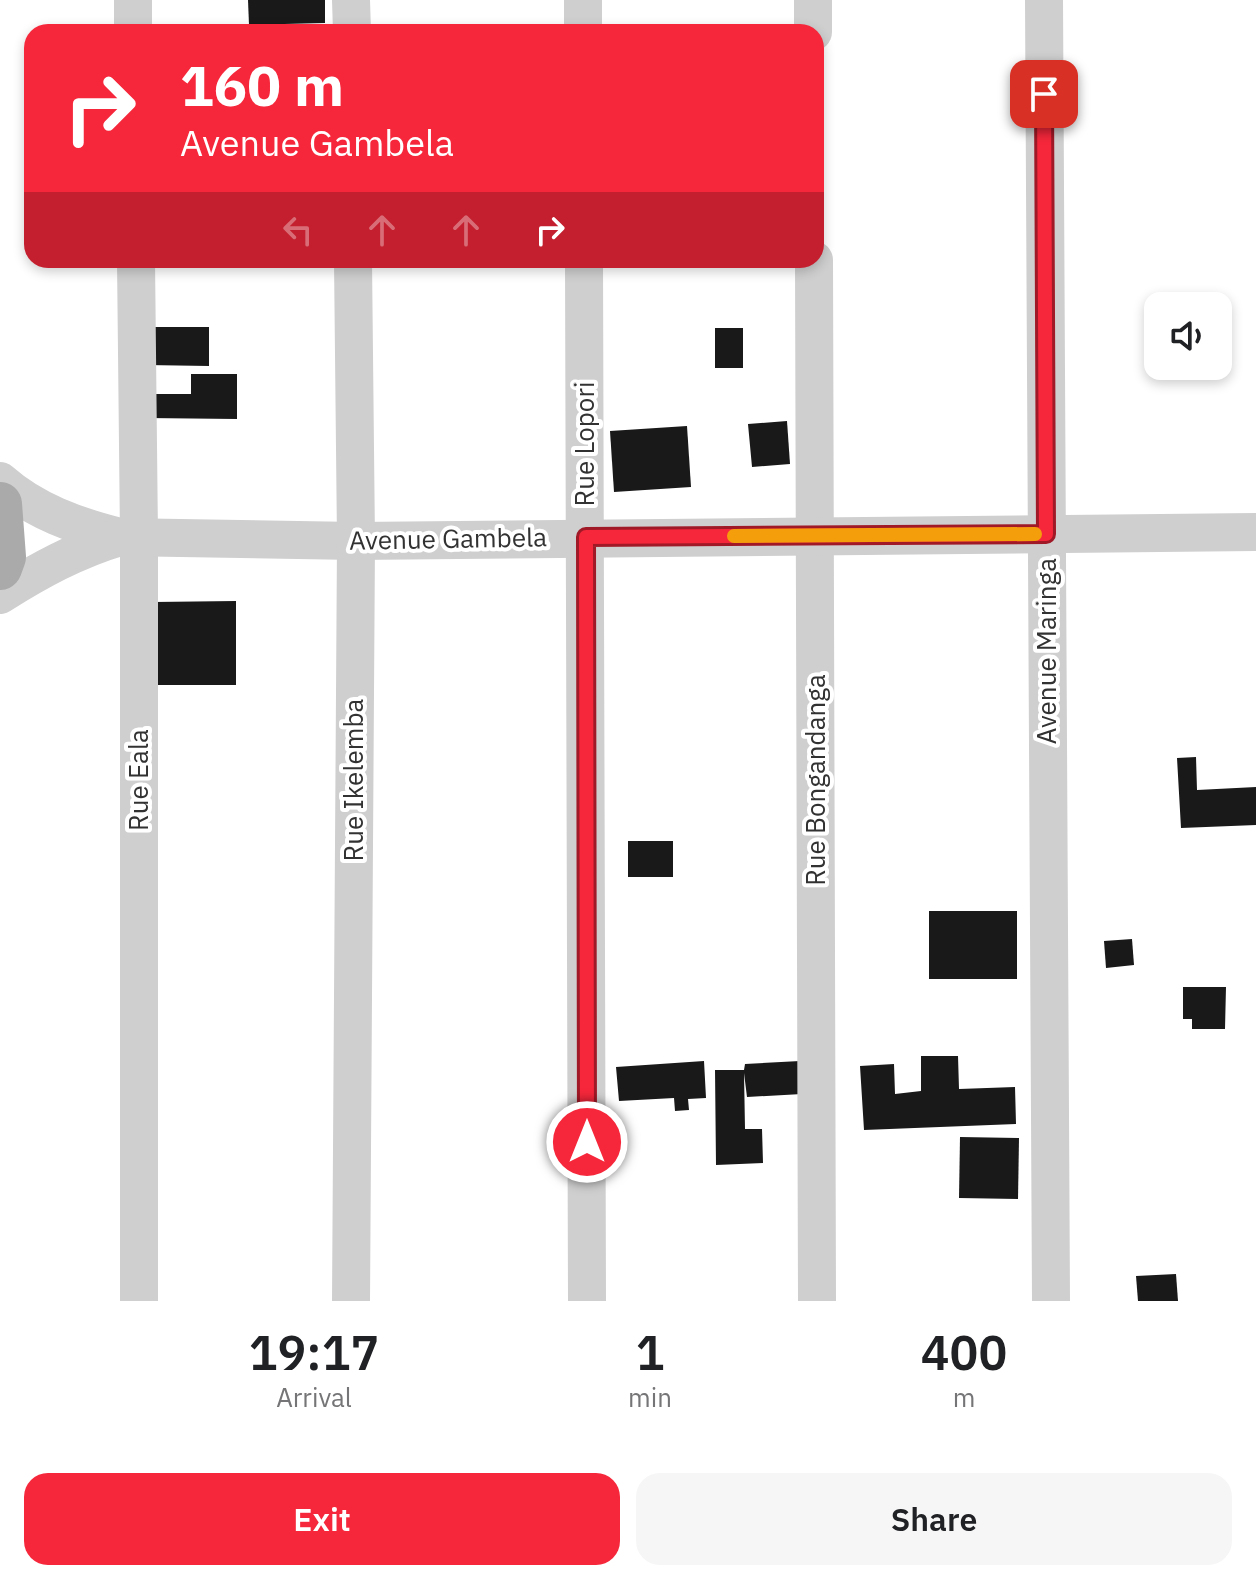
<!DOCTYPE html>
<html lang="en">
<head>
<meta charset="utf-8">
<style>
	:root { --surface:#fff; --page:#f6f6f6; --text:#202124; --muted:#757577; --accent:#f6273b }
	body { margin:0; font-family:"IBM Plex Sans",sans-serif; background:var(--page); color:var(--text); height:100vh; display:flex; flex-direction:column; font-size:30px; white-space:nowrap }
	* { box-sizing:border-box; margin:0 }
	p { font-size:26px; color:var(--muted) }
	.icon { flex:none; width:44px; height:44px; fill:none; stroke:currentColor; stroke-width:2; stroke-linecap:round; stroke-linejoin:round }
	.map { position:relative; height:1301px; overflow:hidden }
	.side { display:flex; flex-direction:column; background:var(--surface); flex:1 }
	.side>* { flex:none }
	.top-card { position:absolute; left:24px; top:24px; width:800px; height:244px; border-radius:24px; box-shadow:0 4px 12px #0003; background:#f6273b; color:#fff; overflow:hidden }
	.fabs { position:absolute; left:1144px; top:292px; display:grid; gap:16px }
	.fabs a { display:grid; place-items:center; width:88px; height:88px; border-radius:16px; background:var(--surface); box-shadow:0 4px 12px #0003; font-size:40px }
	.pin { position:absolute; display:grid; place-items:center; width:68px; height:68px; color:#fff; margin:-34px; border-radius:16px; box-shadow:0 4px 12px #0006 }
	.me { position:absolute; width:88px; margin:-44px; rotate:0deg; stroke-linejoin:round; filter:drop-shadow(0 0 6px #0008) }
	.turn { display:flex; align-items:center; gap:28px; height:168px; padding:0 24px; font-size:36px }
	.turn .icon { width:104px; height:104px; stroke-width:2.5 }
	.turn b { display:block; font-size:56px; line-height:68px }
	.lanes { display:flex; align-items:center; height:76px; padding:0 24px; background:#0003; justify-content:center; gap:40px; direction:ltr }
	.lanes .off { opacity:.35 }
	.eta { display:flex; justify-content:space-evenly; align-items:center; height:136px; text-align:center }
	.eta b { font-size:48px; font-weight:600; line-height:56px }
	.primary-button { display:flex; gap:16px; margin-top:auto; padding:16px 24px }
	.primary-button a { flex:1; height:92px; border-radius:24px; background:var(--accent); color:#fff; font-size:32px; font-weight:600; line-height:92px; text-align:center }
	.primary-button a+a { background:var(--page); color:var(--text) }
	.map>svg:first-child { display:block }
	.building { fill:#191919 }
	.lines { fill:none; stroke-linecap:round; stroke-linejoin:round }
	.minor { stroke:#cfcfcf; stroke-width:38 }
	.major { stroke:#aaa; stroke-width:44 }
	.route-casing { stroke:#a01926; stroke-width:20 }
	.route { stroke:#f6273b; stroke-width:14 }
	.slow { stroke:#f59e0b; stroke-width:14 }
	.labels { text-anchor:middle; stroke-width:8; stroke-linejoin:round; paint-order:stroke }
	.street-label { font-size:26px; fill:#323232; stroke:#fff }
</style>
</head>
<body>
<div class="map">
<svg width="1256" height="1301" viewBox="0 0 1256 1301">
	<rect width="100%" height="100%" fill="#fff"/>
	<!-- building -->
	<g class="building">
		<polygon points="248,0 325,0 325,23 249,25"/>
		<polygon points="146,327 209,327 209,366 146,365"/>
		<rect x="715" y="328" width="28" height="40"/>
		<polygon points="191,374 237,374 237,419 146,418 147,394 191,394"/>
		<polygon points="787,421 790,464 752,467 748,424"/>
		<polygon points="687,426 691,487 614,492 610,431"/>
		<polygon points="236,601 236,685 155,685 154,602"/>
		<polygon points="1196,757 1197,790 1256,787 1256,825 1181,828 1177,758"/>
		<rect x="628" y="841" width="45" height="36"/>
		<rect x="929" y="911" width="88" height="68"/>
		<polygon points="1132,939 1134,965 1106,968 1104,941"/>
		<polygon points="1183,987 1226,987 1225,1029 1192,1029 1192,1019 1183,1019"/>
		<polygon points="921,1056 958,1056 959,1089 1015,1087 1016,1124 864,1130 860,1066 894,1064 895,1094 921,1091"/>
		<polygon points="704,1061 706,1098 688,1099 689,1110 675,1111 674,1098 619,1101 616,1067"/>
		<polygon points="800,1061 802,1094 747,1097 744,1073 745,1129 762,1129 763,1163 716,1165 715,1070 744,1070 745,1064"/>
		<polygon points="960,1137 1019,1138 1018,1199 959,1198"/>
		<polygon points="1176,1274 1178,1301 1138,1301 1136,1276"/>
	</g>
	<g class="lines">
		<!-- minor -->
		<g class="minor">
			<polyline points="133,0 133,32"/>
			<polyline points="351,0 352,32"/>
			<polyline points="583,0 583,32"/>
			<polyline points="813,0 813,32"/>
			<polyline points="1044,0 1051,1301"/>
			<polyline points="136,260 139,537 139,1301"/>
			<polyline points="584,260 587,1301"/>
			<polyline points="814,260 817,1301"/>
			<path d="M0,481C34,511 76,526 120,537L356,541L1256,532"/>
			<path d="M0,595C38,571 76,550 120,537"/>
			<polyline points="351,1301 356,541 353,260"/>
		</g>
		<!-- major -->
		<polyline class="major" points="0,504 4,557 0,568"/>
	</g>
	<g class="lines">
		<defs>
			<polyline id="route" points="587,1142 586,537 1046,534 1044,94"/>
		</defs>
		<!-- route casing -->
		<use href="#route" class="route-casing"/>
		<!-- route -->
		<use href="#route" class="route"/>
		<!-- slow -->
		<polyline class="slow" points="734,536 1035,534"/>
	</g>
	<g class="labels">
		<!-- street labels -->
		<g class="street-label">
			<text transform="translate(585 444) rotate(-90)" y="9">Rue Lopori</text>
			<text transform="translate(448 539) rotate(-1)" y="9">Avenue Gambela</text>
			<text transform="translate(1047 651) rotate(-90)" y="9">Avenue Maringa</text>
			<text transform="translate(139 780) rotate(-90)" y="9">Rue Eala</text>
			<text transform="translate(354 780) rotate(-90)" y="9">Rue Ikelemba</text>
			<text transform="translate(816 780) rotate(-90)" y="9">Rue Bongandanga</text>
		</g>
	</g>
</svg>
<div class="fabs">
<a><svg class="icon" aria-label="sound" viewBox="0 0 24 24"><path d="M4 9h4l5-4v14l-5-4H4zM17 9q2 3 0 6"/></svg></a>
</div>
<div class="pin" style="left:1044px;top:94px;background:#d93025"><svg class="icon" aria-label="arrive" viewBox="0 0 24 24"><path d="M6 21V4h12l-3 4 3 4H6"/></svg></div>
<svg class="me" style="left:587px;top:1142px" viewBox="-20 -20 40 40"><circle r="17" fill="#f6273b" stroke="#fff" stroke-width="3"/><path d="M0-11L8 9 0 5-8 9z" fill="#fff"/></svg>
<div class="top-card">
<div class="turn"><svg class="icon" aria-label="right" viewBox="0 0 24 24"><path d="M7 20v-9h11M14 6l5 5-5 5"/></svg><div><b>160 m</b>Avenue Gambela</div></div>
<div class="lanes"><svg class="icon off" aria-label="left" viewBox="0 0 24 24"><path d="M17 20v-9H6M10 6l-5 5 5 5"/></svg><svg class="icon off" aria-label="ahead" viewBox="0 0 24 24"><path d="M12 20V5M6 11l6-6 6 6"/></svg><svg class="icon off" aria-label="ahead" viewBox="0 0 24 24"><path d="M12 20V5M6 11l6-6 6 6"/></svg><svg class="icon" aria-label="right" viewBox="0 0 24 24"><path d="M7 20v-9h11M14 6l5 5-5 5"/></svg></div>
</div>
</div>
<section class="side">
<div class="eta">
<div><b>19:17</b><p>Arrival</p></div>
<div><b>1</b><p>min</p></div>
<div><b>400</b><p>m</p></div>
</div>
<div class="primary-button"><a>Exit</a><a>Share</a></div>
</section>
</body>
</html>
